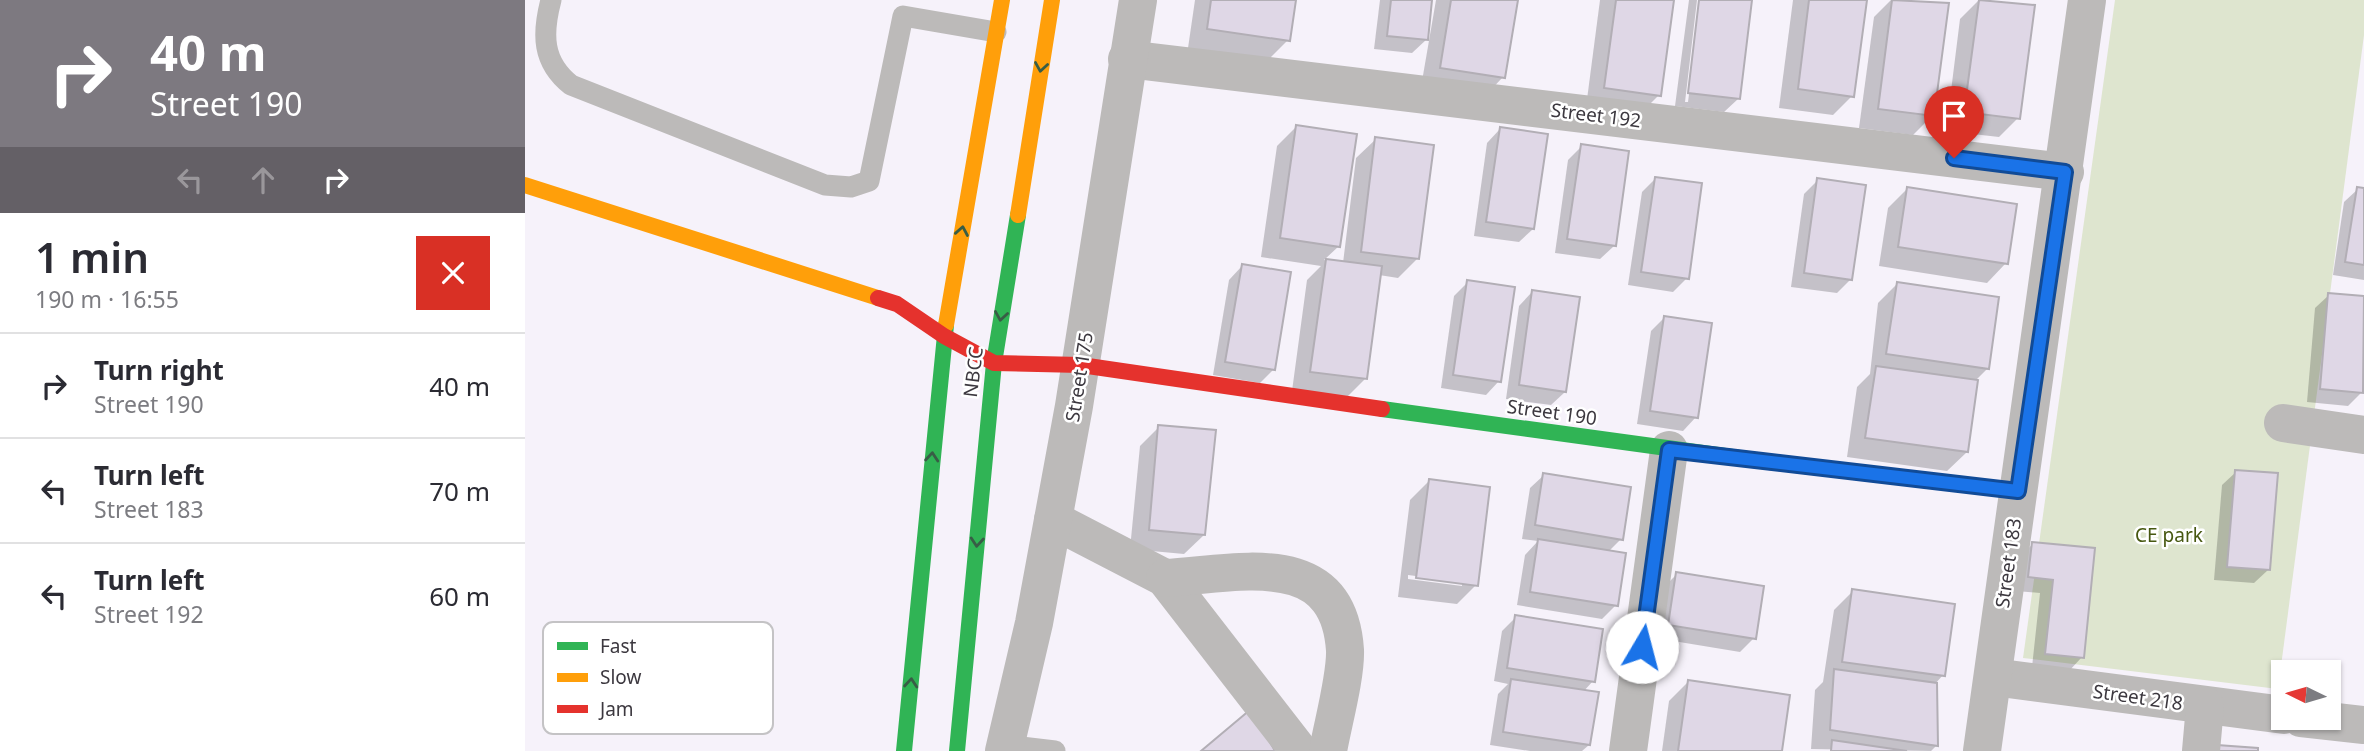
<!DOCTYPE html>
<html lang="en">
<head>
<meta charset="utf-8">
<style>
	:root { --surface:#fff; --page:#f7f7f7; --text:#2b2b33; --muted:#7c7c81; --line:#e1e1e2 }
	body { margin:0; font-family:"Noto Sans",sans-serif; background:var(--page); color:var(--text); height:100vh; display:flex; flex-direction:column; font-size:26px; white-space:nowrap }
	* { box-sizing:border-box; margin:0 }
	p { font-size:23px; color:var(--muted) }
	.icon { flex:none; width:38px; height:38px; fill:none; stroke:currentColor; stroke-width:2; stroke-linecap:round; stroke-linejoin:round }
	.map { position:relative; flex:1; overflow:hidden }
	.sheet { display:flex; flex-direction:column; background:var(--surface); width:525px }
	.sheet>* { flex:none }
	.guide { background:#7d7980; color:#fff; overflow:hidden }
	.needle { width:46px; rotate:275deg }
	.buttons { position:absolute; left:1746px; top:660px; display:grid; gap:14px }
	.buttons a { display:grid; place-items:center; width:70px; height:70px; border-radius:0px; background:var(--surface); box-shadow:0 2px 5px #0004; font-size:35px }
	.pin { position:absolute; display:grid; place-items:center; width:60px; height:60px; color:#fff; margin:-72px -30px; border-radius:50% 50% 50% 0; rotate:-45deg; box-shadow:0 0 7px #0007 }
	.pin .icon { rotate:45deg }
	.me { position:absolute; width:77px; margin:-38px; rotate:8deg; stroke-linejoin:round; filter:drop-shadow(0 0 5px #0008) }
	.turn { display:flex; align-items:center; gap:24px; height:147px; padding:0 35px; font-size:32px }
	.turn .icon { width:91px; height:91px; stroke-width:2.5 }
	.turn b { display:block; font-size:49px; line-height:60px }
	.lanes { display:flex; align-items:center; height:66px; padding:0 35px; background:#0003; justify-content:center; gap:35px; direction:ltr }
	.lanes .off { opacity:.35 }
	.round { display:grid; place-items:center; flex:none; width:74px; height:74px; border-radius:0px; background:var(--page) }
	.headline { display:flex; align-items:center; justify-content:space-between; height:119px; padding:0 35px }
	h1 { font-size:42px; font-weight:600; line-height:52px }
	ul { padding:0; list-style:none }
	li { display:flex; align-items:center; gap:21px; height:105px; padding:0 35px; border-top:2px solid var(--line) }
	li div { flex:1 }
	li b { display:block; font-size:26px }
	li em { font-style:normal }
	main { display:flex; flex:1; min-height:0 }
	.map>svg:first-child { display:block }
	.green { fill:#dee5cf }
	.shadow { fill:#0003; fill-rule:evenodd }
	.building { fill:#dfd7e6; stroke:#b2aeb5; stroke-width:2 }
	.lines { fill:none; stroke-linecap:round; stroke-linejoin:round }
	.lane { stroke:#bcbab9; stroke-width:21 }
	.street { stroke:#bcbab9; stroke-width:38 }
	.fast { stroke:#30b455; stroke-width:16 }
	.slow { stroke:#ff9f0a; stroke-width:16 }
	.jam { stroke:#e5322d; stroke-width:16 }
	.oneway { stroke:#385d46 }
	.route-casing { stroke:#114b97; stroke-width:18 }
	.route { stroke:#1a73e8; stroke-width:12 }
	.labels { text-anchor:middle; stroke-width:5; stroke-linejoin:round; paint-order:stroke }
	.street-label { font-size:19px; fill:#3c383f; stroke:#fff }
	.park-label { font-size:19px; fill:#475811; stroke:#fff }
	.key { fill:#fff; stroke:#c4c3c5; stroke-width:2 }
	.key-label { font-size:19px; fill:#3c383f }
</style>
</head>
<body>
<main>
<section class="sheet">
<div class="guide">
<div class="turn"><svg class="icon" aria-label="right" viewBox="0 0 24 24"><path d="M7 20v-9h11M14 6l5 5-5 5"/></svg><div><b>40 m</b>Street 190</div></div>
<div class="lanes"><svg class="icon off" aria-label="left" viewBox="0 0 24 24"><path d="M17 20v-9H6M10 6l-5 5 5 5"/></svg><svg class="icon off" aria-label="ahead" viewBox="0 0 24 24"><path d="M12 20V5M6 11l6-6 6 6"/></svg><svg class="icon" aria-label="right" viewBox="0 0 24 24"><path d="M7 20v-9h11M14 6l5 5-5 5"/></svg></div>
</div>
<div class="headline"><div><h1>1 min</h1><p>190 m · 16:55</p></div><a class="round" style="background:#d93025;color:#fff"><svg class="icon" aria-label="close" viewBox="0 0 24 24"><path d="M6 6l12 12M18 6L6 18"/></svg></a></div>
<ul>
<li><svg class="icon" aria-label="right" viewBox="0 0 24 24"><path d="M7 20v-9h11M14 6l5 5-5 5"/></svg><div><b>Turn right</b><p>Street 190</p></div><em>40 m</em></li>
<li><svg class="icon" aria-label="left" viewBox="0 0 24 24"><path d="M17 20v-9H6M10 6l-5 5 5 5"/></svg><div><b>Turn left</b><p>Street 183</p></div><em>70 m</em></li>
<li><svg class="icon" aria-label="left" viewBox="0 0 24 24"><path d="M17 20v-9H6M10 6l-5 5 5 5"/></svg><div><b>Turn left</b><p>Street 192</p></div><em>60 m</em></li>
</ul>
</section>
<div class="map">
<svg width="1839" height="751" viewBox="0 0 1839 751">
	<rect width="100%" height="100%" fill="#f6f2fa"/>
	<!-- green -->
	<polygon class="green" points="1590,0 1839,0 1839,35 1753,689 1498,658"/>
	<!-- shadow -->
	<g class="shadow">
		<polygon points="670,0 769,0 763,40 744,59 663,48"/>
		<polygon points="855,0 906,0 902,39 887,53 849,49"/>
		<polygon points="911,0 991,0 978,77 959,97 896,87"/>
		<polygon points="1075,0 1147,0 1134,95 1115,114 1061,107"/>
		<path d="M1164,0H1225L1213,99L1199,112L1150,106ZM1172,0H1176L1163,102H1160Z"/>
		<polygon points="1268,0 1340,0 1327,96 1308,115 1254,108"/>
		<polygon points="1366,0 1422,4 1407,116 1388,135 1334,128 1349,17"/>
		<polygon points="1454,0 1508,7 1493,118 1474,137 1421,131 1435,19"/>
		<polygon points="771,127 814,246 799,260 818,263 831,158 851,139 893,258 873,278 854,275 840,379 821,398 767,391 782,280 796,266 736,257 752,146"/>
		<polygon points="975,129 1008,229 994,242 949,236 962,143"/>
		<polygon points="1057,146 1089,246 1075,259 1030,253 1043,160"/>
		<polygon points="1130,179 1162,278 1148,292 1103,285 1117,192"/>
		<polygon points="1293,180 1325,280 1312,293 1266,287 1279,194"/>
		<polygon points="1382,189 1481,263 1462,283 1354,266 1363,208"/>
		<polygon points="1833,189 1839,190 1839,280 1808,275 1819,202"/>
		<polygon points="717,266 749,369 735,383 688,375 704,280"/>
		<polygon points="943,282 974,381 961,395 916,388 929,296"/>
		<polygon points="1372,284 1463,368 1450,381 1442,452 1422,471 1322,457 1332,387 1345,374 1353,303"/>
		<polygon points="1007,292 1040,392 1026,405 981,399 994,306"/>
		<polygon points="1804,295 1839,298 1837,392 1823,406 1782,402 1790,308"/>
		<polygon points="1140,317 1171,417 1158,431 1112,424 1126,331"/>
		<polygon points="634,427 679,535 659,554 605,549 615,446"/>
		<polygon points="1711,472 1743,570 1729,583 1689,580 1697,485"/>
		<polygon points="1019,475 1096,539 1083,552 1091,605 1077,619 992,605 1000,555 1013,541 997,539 1005,488"/>
		<path d="M904,481L951,585L932,604L873,597L885,500ZM883,575L937,582V586L883,579Z"/>
		<polygon points="1508,544 1568,550 1557,657 1544,671 1507,667 1515,593 1491,591 1494,557"/>
		<polygon points="1152,574 1229,638 1215,652 1130,638 1138,588"/>
		<polygon points="1328,591 1418,675 1410,684 1411,746 1406,751 1286,749 1290,690 1298,682 1309,610"/>
		<polygon points="991,617 1068,681 1058,692 1064,745 1057,751 1005,751 965,745 973,694 983,684 969,681 977,631"/>
		<polygon points="1163,682 1256,751 1137,751 1144,701"/>
	</g>
	<!-- building -->
	<g class="building">
		<polygon points="686,0 771,0 765,41 682,29"/>
		<polygon points="866,0 907,0 903,40 862,36"/>
		<polygon points="926,0 993,0 980,78 915,68"/>
		<polygon points="1091,0 1149,0 1136,96 1079,88"/>
		<polygon points="1174,0 1227,0 1215,99 1163,93"/>
		<polygon points="1284,0 1342,0 1329,97 1273,89"/>
		<polygon points="1367,0 1424,3 1409,116 1353,109"/>
		<polygon points="1454,0 1510,5 1495,119 1439,112"/>
		<polygon points="771,125 832,134 815,247 755,238"/>
		<polygon points="975,127 1023,134 1009,229 961,222"/>
		<polygon points="850,137 909,145 894,259 836,252"/>
		<polygon points="1056,144 1104,151 1091,246 1042,239"/>
		<polygon points="1130,177 1177,183 1164,279 1116,272"/>
		<polygon points="1292,178 1341,185 1327,280 1279,273"/>
		<polygon points="1382,187 1492,204 1483,264 1373,247"/>
		<polygon points="1832,187 1839,188 1839,265 1820,262"/>
		<polygon points="801,259 857,266 842,379 785,372"/>
		<polygon points="717,264 766,272 750,370 700,362"/>
		<polygon points="942,280 990,287 976,382 928,375"/>
		<polygon points="1372,282 1474,297 1464,369 1361,354"/>
		<polygon points="1007,290 1055,297 1041,392 994,385"/>
		<polygon points="1803,293 1839,296 1838,393 1795,389"/>
		<polygon points="1139,316 1187,323 1173,418 1125,411"/>
		<polygon points="1351,366 1453,380 1443,452 1340,438"/>
		<polygon points="633,425 691,430 680,535 624,530"/>
		<polygon points="1710,470 1753,473 1745,570 1702,567"/>
		<polygon points="1018,473 1106,487 1098,540 1010,525"/>
		<polygon points="904,479 965,487 953,586 891,578"/>
		<polygon points="1013,539 1101,553 1093,606 1005,592"/>
		<polygon points="1507,542 1570,548 1559,658 1520,654 1528,580 1503,577"/>
		<polygon points="1151,572 1239,586 1231,639 1143,625"/>
		<polygon points="1327,589 1430,604 1420,676 1317,662"/>
		<polygon points="990,615 1078,629 1070,682 982,668"/>
		<polygon points="1309,669 1412,683 1413,746 1305,730"/>
		<polygon points="986,679 1074,692 1065,745 978,732"/>
		<polygon points="1163,680 1265,695 1257,751 1153,751"/>
		<polygon points="726,709 750,751 676,751"/>
		<polygon points="1307,740 1382,751 1306,751"/>
		<polygon points="1692,745 1733,748 1733,751 1692,751"/>
	</g>
	<g class="lines">
		<!-- lane -->
		<g class="lane">
			<path d="M26,0C17,34 17,62 46,85L300,185L326,187L344,181L378,16L471,32"/>
			<polyline points="481,745 530,751"/>
		</g>
		<!-- street -->
		<g class="street">
			<polyline points="602,59 1540,172"/>
			<polyline points="1758,423 1839,435"/>
			<polyline points="528,520 640,578 774,751"/>
			<path d="M640,578C713,574 813,546 820,650C821,676 808,723 803,751"/>
			<polyline points="1468,677 1759,715"/>
			<polyline points="1776,718 1839,725"/>
			<polyline points="479,751 509,623 549,406 613,0"/>
			<polyline points="1103,751 1144,450"/>
			<polyline points="1457,751 1562,0"/>
			<polyline points="1676,751 1680,706"/>
		</g>
		<!-- fast -->
		<g class="fast">
			<polyline points="857,409 1244,462"/>
			<polyline points="379,751 421,325"/>
			<polyline points="432,751 469,363 493,215"/>
		</g>
		<!-- slow -->
		<g class="slow">
			<polyline points="0,185 353,298"/>
			<polyline points="493,215 527,0"/>
			<polyline points="421,325 477,0"/>
		</g>
		<!-- jam -->
		<g class="jam">
			<polyline points="353,298 372,304 419,336 469,363 556,365 857,409"/>
			<polyline points="1244,462 1493,491"/>
		</g>
	</g>
	<!-- one-way arrows -->
	<defs><path id="oneway-chevron" d="M-2-3.5L2.5 0L-2 3.5" fill="none" stroke-width="1.6" stroke-linecap="round" stroke-linejoin="round" transform="scale(1.75)"/></defs>
	<g class="oneway">
		<use href="#oneway-chevron" transform="translate(516 67) rotate(99)"/>
		<use href="#oneway-chevron" transform="translate(437 231) rotate(-80)"/>
		<use href="#oneway-chevron" transform="translate(476 316) rotate(99)"/>
		<use href="#oneway-chevron" transform="translate(407 457) rotate(-85)"/>
		<use href="#oneway-chevron" transform="translate(452 542) rotate(95)"/>
		<use href="#oneway-chevron" transform="translate(386 683) rotate(-85)"/>
	</g>
	<g class="lines">
		<defs>
			<polyline id="route" points="1117,647 1144,450 1493,491 1540,172 1429,158"/>
		</defs>
		<!-- route casing -->
		<use href="#route" class="route-casing"/>
		<!-- route -->
		<use href="#route" class="route"/>
	</g>
	<g class="labels">
		<!-- street labels -->
		<g class="street-label">
			<text transform="translate(1071 115) rotate(7)" y="7">Street 192</text>
			<text transform="translate(448 372) rotate(-83)" y="7">NBCC</text>
			<text transform="translate(554 377) rotate(-81)" y="7">Street 175</text>
			<text transform="translate(1027 412) rotate(8)" y="7">Street 190</text>
			<text transform="translate(1483 563) rotate(-82)" y="7">Street 183</text>
			<text transform="translate(1613 697) rotate(8)" y="7">Street 218</text>
		</g>
		<!-- park labels -->
		<g class="park-label">
			<text x="1644" y="542">CE park</text>
		</g>
	</g>
	<!-- legend -->
	<rect x="18" y="622" width="230" height="112" rx="10" class="key"/>
	<rect x="32" y="642" width="31" height="8" fill="#30b455"/>
	<rect x="32" y="673" width="31" height="9" fill="#ff9f0a"/>
	<rect x="32" y="705" width="31" height="8" fill="#e5322d"/>
	<g class="key-label">
		<text x="75" y="653">Fast</text>
		<text x="75" y="684">Slow</text>
		<text x="75" y="716">Jam</text>
	</g>
</svg>
<div class="buttons">
<a><svg class="needle" viewBox="-14 -14 28 28"><path d="M0-13l5 13h-10z" fill="#e53935"/><path d="M0 13l5-13h-10z" fill="#7c7c81"/></svg></a>
</div>
<div class="pin" style="left:1429px;top:158px;background:#d93025"><svg class="icon" aria-label="arrive" viewBox="0 0 24 24"><path d="M6 21V4h12l-3 4 3 4H6"/></svg></div>
<svg class="me" style="left:1117px;top:647px" viewBox="-20 -20 40 40"><circle r="19" fill="#fff"/><path d="M0-13L10 11 0 6-10 11z" fill="#1a73e8"/></svg>
</div>
</main>
</body>
</html>
